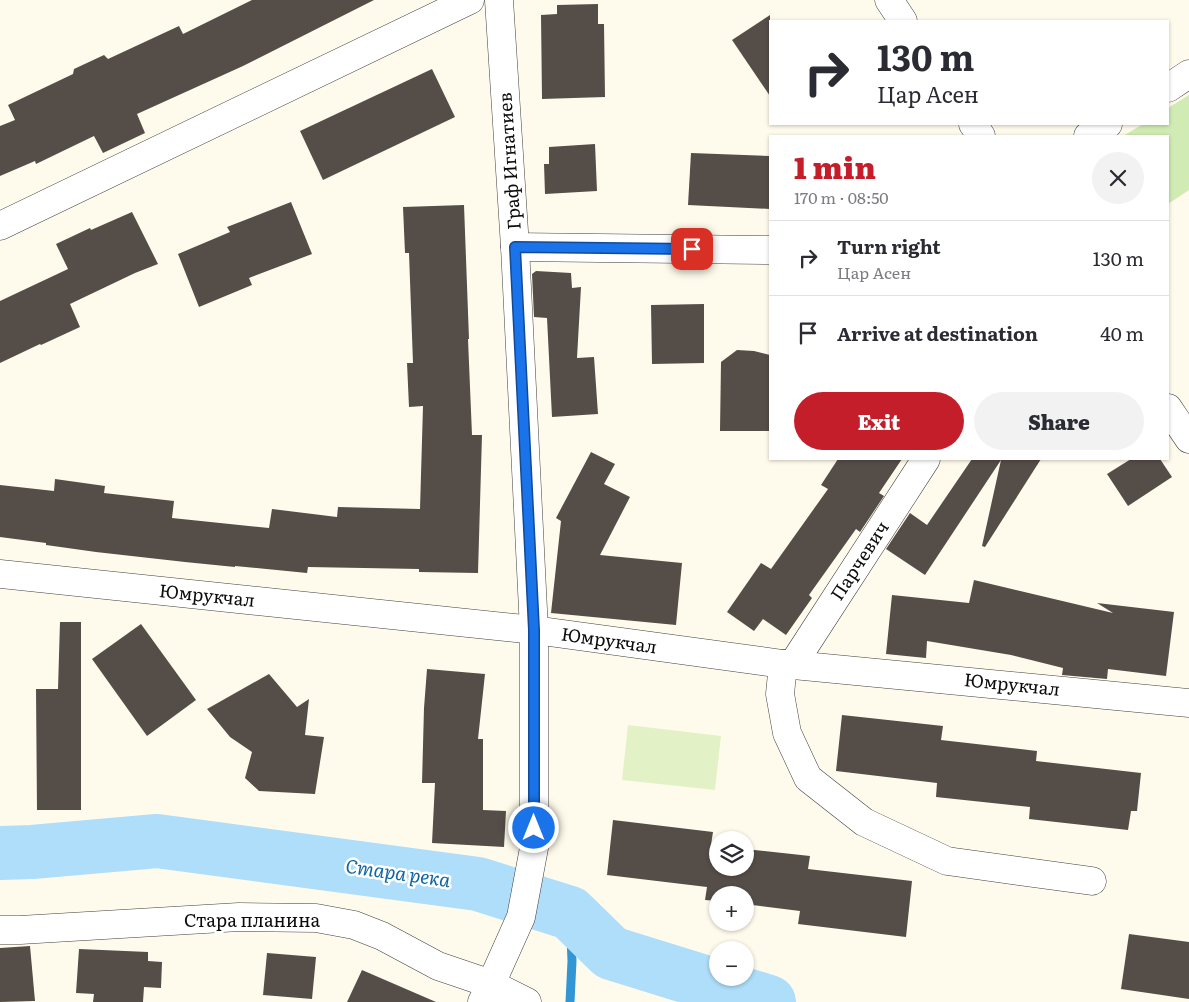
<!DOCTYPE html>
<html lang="en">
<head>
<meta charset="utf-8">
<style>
	:root { --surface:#fff; --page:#f2f2f3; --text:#2b2b33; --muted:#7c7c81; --line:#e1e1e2; --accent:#c31e29 }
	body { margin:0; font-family:Literata,serif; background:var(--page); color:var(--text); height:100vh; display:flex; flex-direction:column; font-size:19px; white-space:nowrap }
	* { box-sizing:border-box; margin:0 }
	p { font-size:16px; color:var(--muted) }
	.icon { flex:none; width:28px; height:28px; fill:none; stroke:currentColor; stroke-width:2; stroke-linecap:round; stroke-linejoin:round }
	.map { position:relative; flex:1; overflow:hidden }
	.panel { position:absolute; left:769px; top:135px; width:400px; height:325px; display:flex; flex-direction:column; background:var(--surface); border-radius:0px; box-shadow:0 1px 4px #0004 }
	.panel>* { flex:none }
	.hud { position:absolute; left:769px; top:20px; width:400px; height:105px; border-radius:0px; box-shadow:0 1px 4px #0004; background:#fff; color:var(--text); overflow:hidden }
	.controls { position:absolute; left:709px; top:831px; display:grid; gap:10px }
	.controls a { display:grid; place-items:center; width:45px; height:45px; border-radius:50%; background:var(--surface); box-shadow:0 1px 4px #0004; font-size:25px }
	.pin { position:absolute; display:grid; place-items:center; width:42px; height:42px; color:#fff; margin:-21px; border-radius:10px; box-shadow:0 2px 8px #0006 }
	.me { position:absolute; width:55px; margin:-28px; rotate:0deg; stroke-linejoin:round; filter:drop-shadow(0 0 4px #0008) }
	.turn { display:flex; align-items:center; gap:18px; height:105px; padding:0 25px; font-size:22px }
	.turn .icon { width:65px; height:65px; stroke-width:2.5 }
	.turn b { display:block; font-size:35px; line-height:42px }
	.round { display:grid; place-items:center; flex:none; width:52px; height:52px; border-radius:26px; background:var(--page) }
	.overview { display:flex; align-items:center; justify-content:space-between; height:85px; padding:0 25px }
	h1 { font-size:30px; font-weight:800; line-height:38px; color:var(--accent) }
	.primary-button { display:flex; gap:10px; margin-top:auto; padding:10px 25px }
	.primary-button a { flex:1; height:58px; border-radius:30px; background:var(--accent); color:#fff; font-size:20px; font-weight:800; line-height:58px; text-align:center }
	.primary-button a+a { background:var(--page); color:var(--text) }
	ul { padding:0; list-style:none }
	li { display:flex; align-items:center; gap:15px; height:75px; padding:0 25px; border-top:1px solid var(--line) }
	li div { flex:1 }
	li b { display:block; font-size:19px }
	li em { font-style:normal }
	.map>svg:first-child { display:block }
	.green { fill:#d1ebb4 }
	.pitch { fill:#e3f2c6 }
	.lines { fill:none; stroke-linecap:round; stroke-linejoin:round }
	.stream { stroke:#3196d3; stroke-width:9 }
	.river { stroke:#aedef9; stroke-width:54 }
	.building { fill:#554d48 }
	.minor-casing { stroke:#3f3f3f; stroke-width:29 }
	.minor { stroke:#fff; stroke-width:28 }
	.route-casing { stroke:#114b97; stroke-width:12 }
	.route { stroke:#1a73e8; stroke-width:9 }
	.labels { text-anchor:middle; stroke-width:5; stroke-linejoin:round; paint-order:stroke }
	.street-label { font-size:18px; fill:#0c0c0c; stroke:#fff }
	.water-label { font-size:19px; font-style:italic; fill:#1066a3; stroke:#fff }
</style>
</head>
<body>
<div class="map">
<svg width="1189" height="1002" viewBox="0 0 1189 1002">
	<rect width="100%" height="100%" fill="#fffbec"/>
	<!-- green -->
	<polygon class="green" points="1189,95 1189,190 1168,204 1168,136 1123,136 1143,124 1168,124 1168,108"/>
	<!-- pitch -->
	<polygon class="pitch" points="628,725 721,736 715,790 622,780"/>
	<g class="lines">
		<!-- stream -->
		<polyline class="stream" points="570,1002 572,961 570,913"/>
		<!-- river -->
		<polyline class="river" points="0,853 32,852 157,841 478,884 570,913 611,953 769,1002"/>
	</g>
	<!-- building -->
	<g class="building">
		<polygon points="252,0 374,0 243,66 137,114 145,133 103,153 94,136 36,164 35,161 0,176 0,126 15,120 8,105 73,74 74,69 104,55 108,59 179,26 183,34"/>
		<polygon points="598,4 598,24 604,24 605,97 542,99 541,15 557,14 557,5"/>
		<polygon points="770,15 770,96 732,40"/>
		<polygon points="432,69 455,117 323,180 300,131"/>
		<polygon points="595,144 597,191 545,194 544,164 549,164 549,147"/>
		<polygon points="691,153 770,156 770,209 688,205"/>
		<polygon points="291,202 312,254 249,278 252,285 199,307 178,254 230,232 227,227"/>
		<polygon points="464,205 469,339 468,339 472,435 482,435 478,573 419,572 419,569 308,567 307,573 235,566 235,567 185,562 96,552 46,545 46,543 0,537 0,485 54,491 55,479 105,486 104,493 174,501 172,518 269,528 272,509 337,517 338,507 420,509 423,406 409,407 407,363 413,363 409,253 405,253 403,207"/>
		<polygon points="132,212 158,264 135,273 70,304 80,327 41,345 40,344 0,363 0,301 68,269 56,244 90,228 91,230"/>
		<polygon points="536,271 571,273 572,288 581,287 577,358 594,357 598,414 552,417 547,318 534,317 532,274"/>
		<polygon points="704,304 704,363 652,364 651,305"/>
		<polygon points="737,350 754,351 770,355 770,431 720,431 721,362"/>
		<polygon points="591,452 615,464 604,484 630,497 600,555 682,563 676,625 551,613 561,521 556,518"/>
		<polygon points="838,459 902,459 879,493 884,496 860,532 856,529 809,595 812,598 786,635 763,619 754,631 727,612 761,563 771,569 828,489 821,485"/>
		<polygon points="972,459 1041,459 985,547 982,546 1001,460 925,575 886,549 910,513 927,525"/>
		<polygon points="1131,459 1160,459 1172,477 1128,506 1107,474"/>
		<polygon points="974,580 1113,613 1097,603 1174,612 1166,676 1108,669 1107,679 1062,675 1063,668 1011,655 927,641 926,658 886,654 892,595 969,603"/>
		<polygon points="60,622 81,622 81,810 37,810 36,689 58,689"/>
		<polygon points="141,624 196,700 147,736 92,659"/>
		<polygon points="427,669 485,674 478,739 483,739 483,810 506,811 504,847 432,843 435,783 422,783 424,708"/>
		<polygon points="269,674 297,707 309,699 305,735 324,737 315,794 259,791 245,778 252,752 230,737 207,709"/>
		<polygon points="842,715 943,726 941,740 1037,751 1036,761 1141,773 1137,811 1131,811 1128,830 1029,819 1030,807 936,797 937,783 836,771"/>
		<polygon points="613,820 713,832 711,845 718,846 718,868 745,868 745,849 810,856 808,869 912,881 906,937 798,924 800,911 745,904 745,895 718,895 718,901 705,900 707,887 607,875"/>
		<polygon points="1129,934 1189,942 1189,999 1121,989"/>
		<polygon points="30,946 35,1001 0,1002 0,948"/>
		<polygon points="79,949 148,952 148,961 162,962 161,988 144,987 143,1002 93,1002 94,994 76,993"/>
		<polygon points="267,953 316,957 312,999 263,995"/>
		<polygon points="362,970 436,1002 347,1002"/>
	</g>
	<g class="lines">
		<defs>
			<g id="minor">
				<polyline points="889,0 903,21"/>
				<polyline points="1168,88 1189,74"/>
				<polyline points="973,124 981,136"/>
				<polyline points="1088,136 1108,124"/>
				<polyline points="0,226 470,0"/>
				<polyline points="515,247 770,250"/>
				<polyline points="1168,408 1189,439"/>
				<polyline points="0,574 534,630 783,664 1189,703"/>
				<polyline points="783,664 780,694 787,733 808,778 864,822 947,861 1092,881"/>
				<polyline points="793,664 926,459"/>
				<polyline points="0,930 20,930 239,917 316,918 354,925 382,936 438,966 491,984 527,1002"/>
				<polyline points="482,1002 491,984 521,917 534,848 534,630 515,247 499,0"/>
			</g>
		</defs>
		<!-- minor casing -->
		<use href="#minor" class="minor-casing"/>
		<!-- minor -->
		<use href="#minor" class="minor"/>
	</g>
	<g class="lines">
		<defs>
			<polyline id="route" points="534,828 534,630 515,247 692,249"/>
		</defs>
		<!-- route casing -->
		<use href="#route" class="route-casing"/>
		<!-- route -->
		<use href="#route" class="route"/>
	</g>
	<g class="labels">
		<!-- street labels -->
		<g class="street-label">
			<text transform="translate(510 161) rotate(-94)" y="6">Граф Игнатиев</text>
			<text transform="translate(860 561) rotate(-57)" y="6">Парчевич</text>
			<text transform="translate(207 596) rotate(6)" y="6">Юмрукчал</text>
			<text transform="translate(609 641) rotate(8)" y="6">Юмрукчал</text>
			<text transform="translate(1012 685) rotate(6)" y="6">Юмрукчал</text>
			<text x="252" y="927">Стара планина</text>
		</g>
		<!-- water labels -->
		<g class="water-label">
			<text transform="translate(398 873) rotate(8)" y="7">Стара река</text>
		</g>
	</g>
</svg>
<div class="controls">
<a><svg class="icon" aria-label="layers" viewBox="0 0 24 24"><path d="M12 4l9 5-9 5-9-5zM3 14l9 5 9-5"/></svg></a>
<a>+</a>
<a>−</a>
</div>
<div class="pin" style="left:692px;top:249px;background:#d93025"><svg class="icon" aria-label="arrive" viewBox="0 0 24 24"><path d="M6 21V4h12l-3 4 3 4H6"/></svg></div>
<svg class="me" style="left:534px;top:828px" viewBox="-20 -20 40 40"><circle r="17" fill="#1a73e8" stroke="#fff" stroke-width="3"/><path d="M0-11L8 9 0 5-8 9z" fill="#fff"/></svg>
<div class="hud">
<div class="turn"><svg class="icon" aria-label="right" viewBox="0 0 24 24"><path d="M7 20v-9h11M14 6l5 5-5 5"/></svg><div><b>130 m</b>Цар Асен</div></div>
</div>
<section class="panel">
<div class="overview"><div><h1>1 min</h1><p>170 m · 08:50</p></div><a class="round"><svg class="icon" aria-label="close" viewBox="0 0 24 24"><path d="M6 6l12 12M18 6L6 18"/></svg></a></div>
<ul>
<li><svg class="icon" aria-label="right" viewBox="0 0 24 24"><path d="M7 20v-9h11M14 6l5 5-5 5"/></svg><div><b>Turn right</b><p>Цар Асен</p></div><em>130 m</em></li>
<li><svg class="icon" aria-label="arrive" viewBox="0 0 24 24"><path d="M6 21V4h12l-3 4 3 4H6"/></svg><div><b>Arrive at destination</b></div><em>40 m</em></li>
</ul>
<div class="primary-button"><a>Exit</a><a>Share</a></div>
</section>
</div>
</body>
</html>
